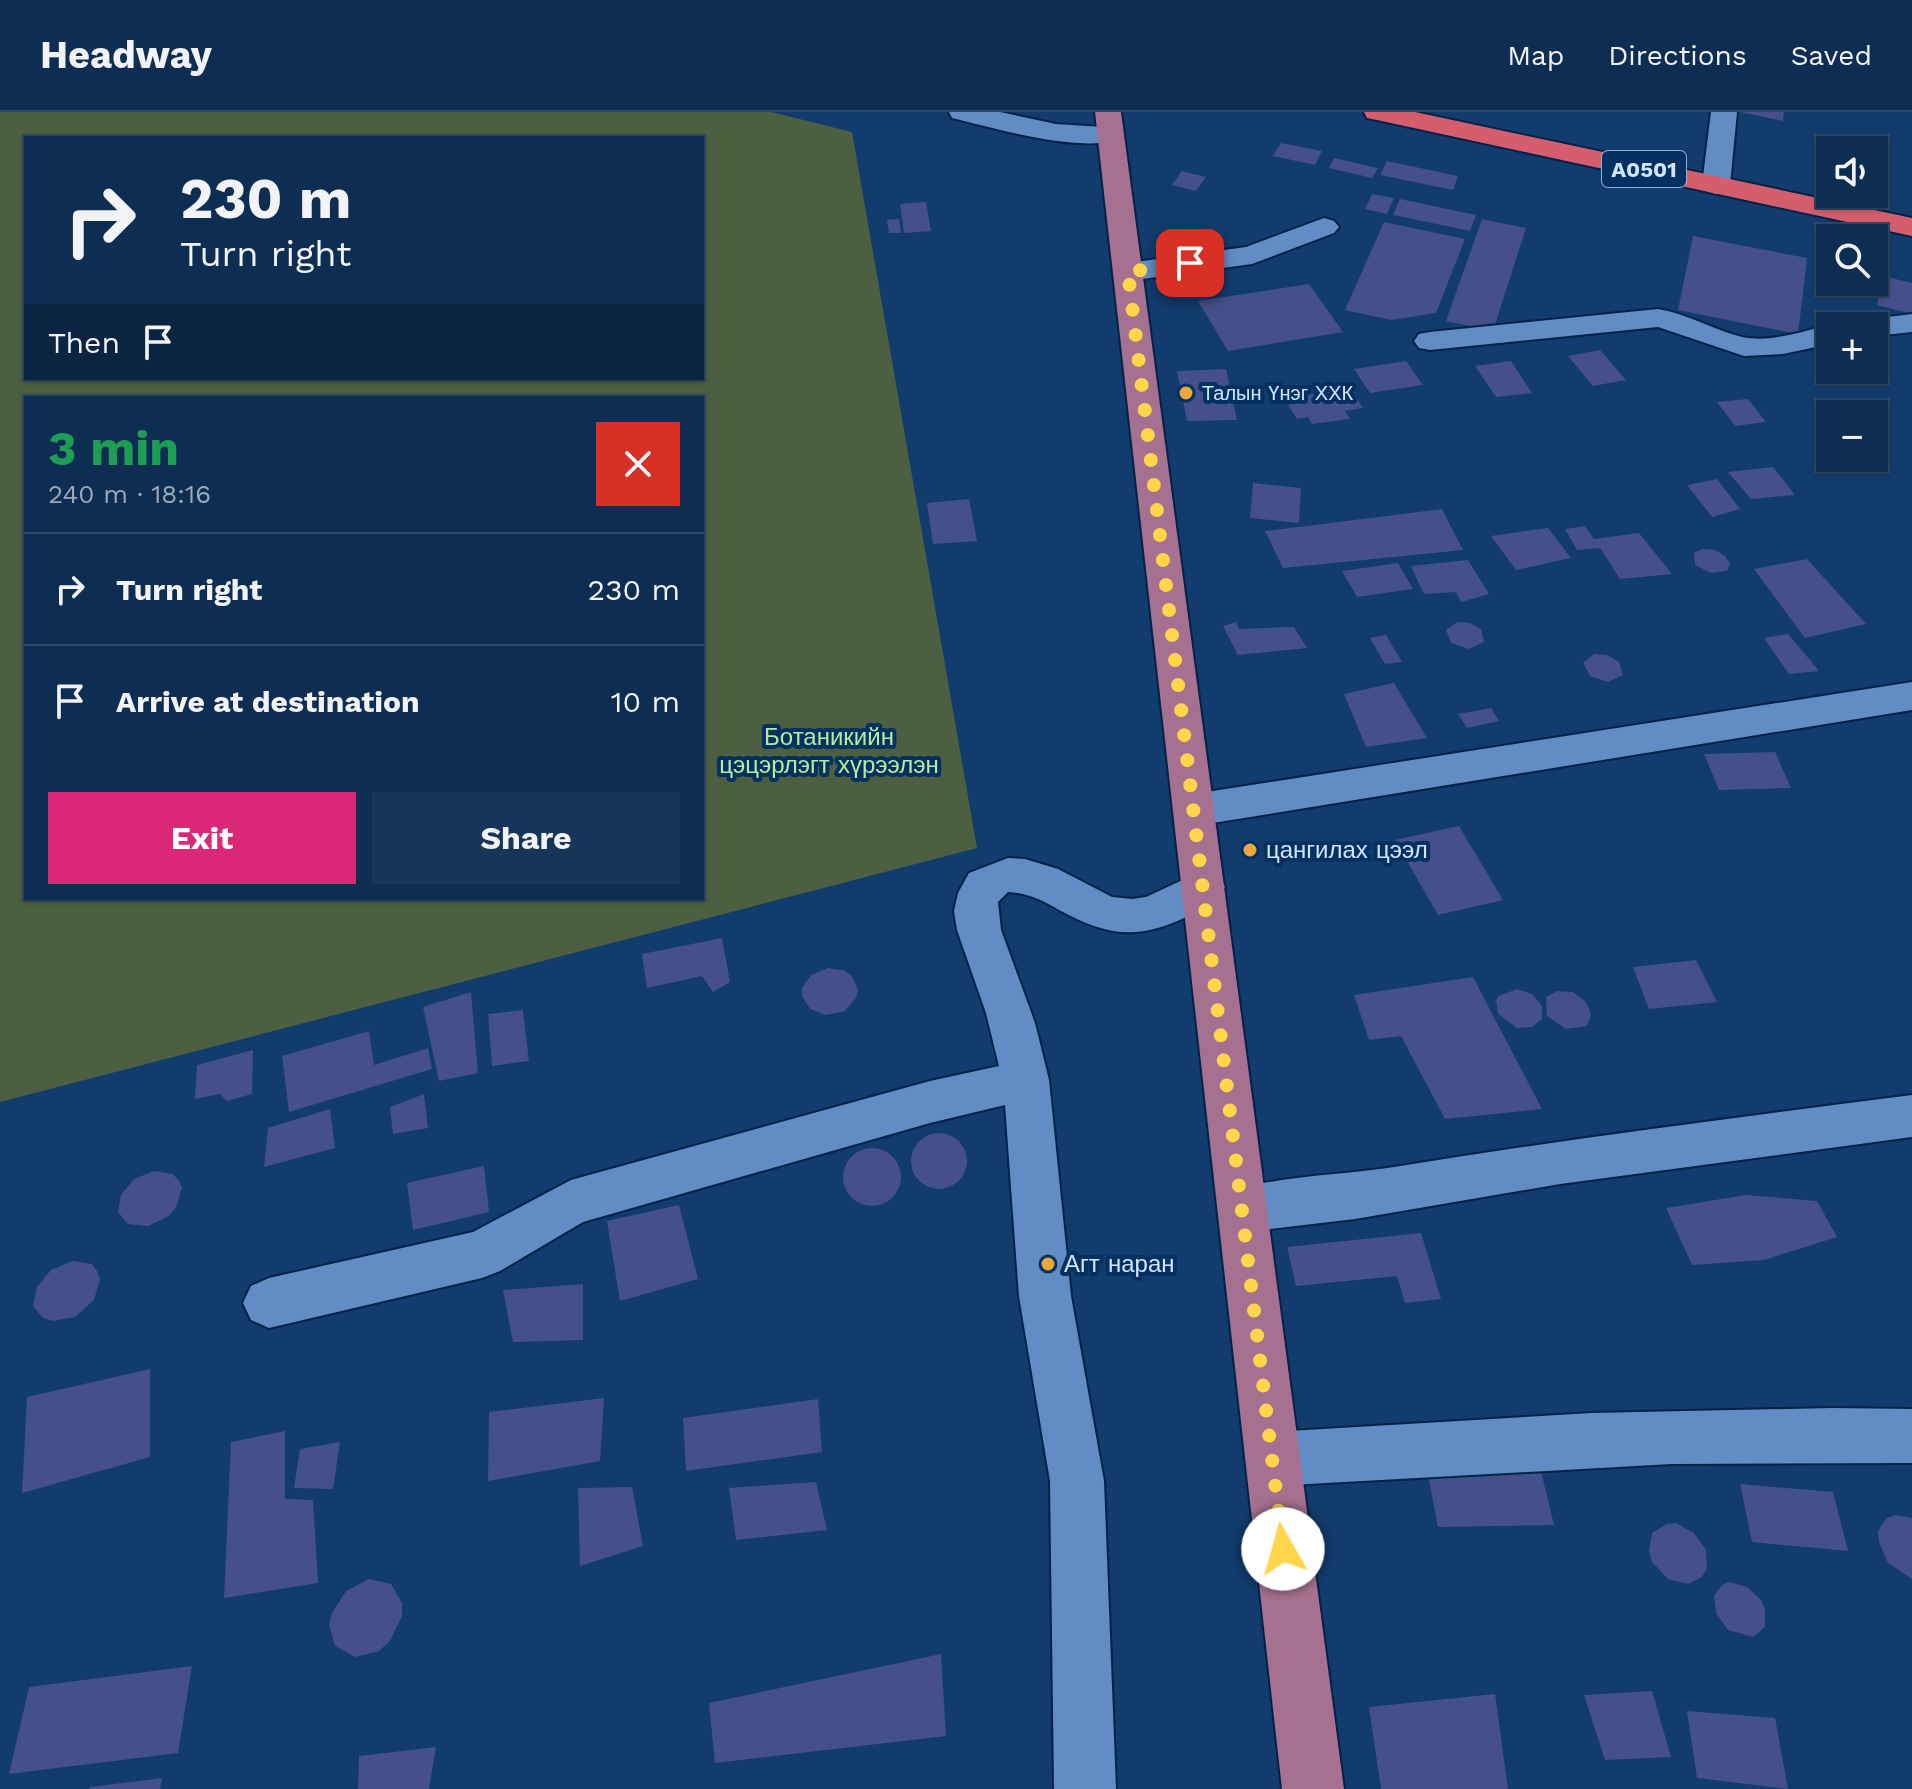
<!DOCTYPE html>
<html lang="en">
<head>
<meta charset="utf-8">
<style>
	:root { --surface:#0d2d52; --page:#163559; --text:#f1f3f6; --muted:#9aa8b8; --line:#2d4969; --accent:#db2777 }
	body { margin:0; font-family:"Work Sans",sans-serif; background:var(--page); color:var(--text); height:100vh; display:flex; flex-direction:column; font-size:30px; white-space:nowrap }
	* { box-sizing:border-box; margin:0 }
	p { font-size:26px; color:var(--muted) }
	.icon { flex:none; width:44px; height:44px; fill:none; stroke:currentColor; stroke-width:2; stroke-linecap:round; stroke-linejoin:round }
	.map { position:relative; flex:1; overflow:hidden }
	.panel { position:absolute; left:24px; top:284px; width:680px; height:504px; display:flex; flex-direction:column; background:var(--surface); border-radius:0px; box-shadow:0 2px 6px #0004,0 0 0 2px var(--line) }
	.panel>* { flex:none }
	.banner { position:absolute; left:24px; top:24px; width:680px; height:244px; border-radius:0px; box-shadow:0 2px 6px #0004,0 0 0 2px var(--line); background:#0d2d52; color:var(--text); overflow:hidden }
	.controls { position:absolute; left:1816px; top:24px; display:grid; gap:16px }
	.controls a { display:grid; place-items:center; width:72px; height:72px; border-radius:0px; background:var(--surface); box-shadow:0 2px 6px #0004,0 0 0 2px var(--line); font-size:40px }
	.pin { position:absolute; display:grid; place-items:center; width:68px; height:68px; color:#fff; margin:-34px; border-radius:16px; box-shadow:0 4px 12px #0006 }
	.me { position:absolute; width:88px; margin:-44px; rotate:353deg; stroke-linejoin:round; filter:drop-shadow(0 0 6px #0008) }
	.turn { display:flex; align-items:center; gap:28px; height:168px; padding:0 24px; font-size:36px }
	.turn .icon { width:104px; height:104px; stroke-width:2.5 }
	.turn b { display:block; font-size:56px; line-height:68px }
	.then { display:flex; align-items:center; height:76px; padding:0 24px; background:#0003; gap:16px; font-size:30px }
	.round { display:grid; place-items:center; flex:none; width:84px; height:84px; border-radius:0px; background:var(--page) }
	.summary { display:flex; align-items:center; justify-content:space-between; height:136px; padding:0 24px }
	h1 { font-size:48px; font-weight:700; line-height:60px; color:#1e9e55 }
	.primary-button { display:flex; gap:16px; margin-top:auto; padding:16px 24px }
	.primary-button a { flex:1; height:92px; border-radius:0px; background:var(--accent); color:#fff; font-size:32px; font-weight:700; line-height:92px; text-align:center }
	.primary-button a+a { background:var(--page); color:var(--text) }
	ul { padding:0; list-style:none }
	li { display:flex; align-items:center; gap:24px; height:112px; padding:0 24px; border-top:2px solid var(--line) }
	li div { flex:1 }
	li b { display:block; font-size:30px }
	li em { font-style:normal }
	header { display:flex; align-items:center; gap:48px; box-sizing:border-box; height:112px; padding:0 40px; background:var(--surface); border-bottom:2px solid var(--line) }
	header strong { font-size:38px }
	nav { display:flex; gap:44px; margin-inline-start:auto; font-size:28px }
	.map>svg:first-child { display:block }
	.green { fill:#4c6041; fill-rule:evenodd }
	.building { fill:#454f8a }
	.lines { fill:none; stroke-linecap:round; stroke-linejoin:round }
	.minor-casing { stroke:#032247; stroke-width:4 }
	.major-casing { stroke:#032247; stroke-width:4 }
	.highway-casing { stroke:#032247; stroke-width:4 }
	.minor { fill:#618dc4; fill-rule:evenodd }
	.major { fill:#a67190; fill-rule:evenodd }
	.highway { fill:#d45e6d; fill-rule:evenodd }
	.route { stroke:#ffd54a; stroke-width:14; stroke-dasharray:0 25.2 }
	.poi-dot { fill:#eda83b; stroke:#043161; stroke-width:3 }
	.labels { text-anchor:middle; stroke-width:8; stroke-linejoin:round; paint-order:stroke }
	.far-poi-label { font-size:20px; fill:#d2e5fd; stroke:#043161; text-anchor:start }
	.shield { fill:#043161; stroke:#94afce; stroke-width:2 }
	.shield-label { font-size:22px; font-weight:bold; fill:#d2e5fd }
	.park-label { font-size:24px; fill:#b7ea9b; stroke:#043161 }
	.poi-label { font-size:24px; fill:#d2e5fd; stroke:#043161; text-anchor:start }
</style>
</head>
<body>
<header>
<strong>Headway</strong>
<nav><a>Map</a><a>Directions</a><a>Saved</a></nav>
</header>
<div class="map">
<svg width="1912" height="1677" viewBox="0 0 1912 1677">
	<rect width="100%" height="100%" fill="#113c6d"/>
	<!-- green -->
	<path class="green" d="M0,0H771L852,20L977,736L0,990ZM26,26H702V266H26ZM26,286H702V786H26Z"/>
	<!-- building -->
	<g class="building">
		<polygon points="1740,0 1784,0 1783,9"/>
		<polygon points="1281,31 1322,39 1315,53 1273,44"/>
		<polygon points="1334,46 1378,56 1372,66 1329,56"/>
		<polygon points="1387,49 1458,64 1453,78 1380,63"/>
		<polygon points="1182,59 1206,65 1196,79 1172,73"/>
		<polygon points="1372,82 1394,86 1387,102 1365,97"/>
		<polygon points="1400,87 1476,103 1470,119 1393,103"/>
		<polygon points="926,90 931,119 904,121 900,92"/>
		<polygon points="899,107 901,121 889,121 887,108"/>
		<polygon points="1482,107 1526,116 1493,219 1446,209"/>
		<polygon points="1384,110 1465,127 1436,201 1391,208 1345,198"/>
		<polygon points="1693,124 1807,146 1798,222 1678,198"/>
		<polygon points="1883,164 1912,171 1912,202 1877,193"/>
		<polygon points="1309,172 1343,220 1228,239 1198,189"/>
		<polygon points="1600,238 1626,268 1593,274 1568,244"/>
		<polygon points="1406,249 1423,273 1370,281 1354,257"/>
		<polygon points="1511,249 1532,281 1496,285 1475,254"/>
		<polygon points="1226,257 1237,308 1187,309 1177,259"/>
		<polygon points="1333,279 1337,285 1354,282 1363,296 1345,299 1350,307 1312,312 1308,305 1297,307 1288,293 1300,291 1296,285"/>
		<polygon points="1748,287 1766,310 1735,314 1717,290"/>
		<polygon points="1773,355 1795,383 1751,387 1728,360"/>
		<polygon points="1717,367 1740,397 1712,405 1687,373"/>
		<polygon points="1253,371 1301,376 1299,411 1250,406"/>
		<polygon points="969,387 977,429 933,432 927,391"/>
		<polygon points="1442,397 1463,438 1283,456 1265,419"/>
		<polygon points="1585,414 1594,427 1639,421 1672,462 1620,467 1600,436 1577,438 1565,417"/>
		<polygon points="1548,416 1571,446 1516,458 1491,424"/>
		<polygon points="1702,437 1715,438 1725,444 1730,452 1727,459 1711,461 1695,453 1694,441"/>
		<polygon points="1807,447 1866,512 1805,526 1754,457"/>
		<polygon points="1468,448 1489,482 1461,490 1456,480 1424,482 1411,454"/>
		<polygon points="1398,451 1413,477 1357,485 1342,459"/>
		<polygon points="1236,510 1239,517 1294,515 1307,536 1238,543 1223,514"/>
		<polygon points="1457,510 1470,511 1481,517 1484,530 1469,537 1451,531 1446,518"/>
		<polygon points="1788,522 1810,548 1819,559 1789,562 1764,526"/>
		<polygon points="1386,523 1402,550 1385,552 1370,526"/>
		<polygon points="1594,542 1607,543 1619,550 1623,563 1608,570 1590,564 1583,551"/>
		<polygon points="1394,571 1427,626 1366,635 1344,582"/>
		<polygon points="1491,596 1499,609 1467,616 1458,602"/>
		<polygon points="1775,640 1791,676 1719,678 1704,642"/>
		<polygon points="1459,714 1503,788 1438,803 1395,728"/>
		<polygon points="722,826 730,870 713,880 702,864 647,876 642,842"/>
		<polygon points="1696,848 1717,890 1649,897 1633,855"/>
		<polygon points="828,856 845,859 852,864 858,878 856,886 845,899 826,903 810,897 802,884 802,876 811,863"/>
		<polygon points="1473,865 1542,997 1445,1007 1401,924 1369,928 1354,883"/>
		<polygon points="1517,877 1532,882 1542,894 1542,907 1532,915 1517,916 1498,902 1496,889 1498,884"/>
		<polygon points="1557,879 1573,880 1586,890 1591,902 1587,914 1566,917 1547,904 1546,885"/>
		<polygon points="471,880 478,961 439,969 423,895"/>
		<polygon points="523,898 529,949 492,954 488,902"/>
		<polygon points="369,919 374,953 428,936 432,957 289,1000 282,944"/>
		<polygon points="253,938 252,982 227,989 220,982 195,987 197,953"/>
		<polygon points="424,982 428,1016 393,1022 390,995"/>
		<polygon points="330,997 335,1036 264,1055 268,1016"/>
		<circle cx="939" cy="1049" r="28"/>
		<circle cx="872" cy="1065" r="29"/>
		<polygon points="484,1054 489,1100 413,1118 407,1071"/>
		<polygon points="154,1059 173,1062 179,1069 182,1076 176,1095 169,1104 148,1114 128,1112 118,1100 121,1083 134,1067"/>
		<polygon points="1746,1083 1817,1089 1837,1125 1764,1148 1692,1153 1666,1096"/>
		<polygon points="679,1093 698,1167 620,1189 607,1109"/>
		<polygon points="1421,1121 1441,1187 1405,1191 1397,1164 1296,1174 1287,1135"/>
		<polygon points="73,1149 92,1152 97,1159 100,1167 94,1188 75,1205 53,1209 43,1206 33,1194 37,1175 51,1158"/>
		<polygon points="583,1172 583,1228 513,1230 503,1178"/>
		<polygon points="150,1257 150,1345 22,1381 27,1285"/>
		<polygon points="604,1286 600,1349 488,1369 489,1300"/>
		<polygon points="818,1287 822,1340 686,1359 683,1306"/>
		<polygon points="285,1319 285,1387 313,1388 318,1471 224,1486 231,1330"/>
		<polygon points="340,1330 333,1377 294,1376 300,1337"/>
		<polygon points="1539,1351 1554,1413 1438,1415 1426,1353"/>
		<polygon points="816,1370 827,1418 736,1428 729,1376"/>
		<polygon points="1740,1372 1833,1380 1848,1439 1752,1430"/>
		<polygon points="632,1375 643,1434 580,1454 578,1376"/>
		<polygon points="1896,1403 1912,1406 1912,1467 1888,1451 1879,1430 1878,1420 1882,1412 1887,1406"/>
		<polygon points="1676,1411 1694,1421 1706,1438 1707,1457 1702,1465 1688,1472 1668,1467 1652,1450 1649,1439 1652,1421 1667,1412"/>
		<polygon points="369,1467 391,1472 402,1491 402,1504 390,1529 379,1539 355,1545 335,1534 329,1513 332,1501 346,1479"/>
		<polygon points="1729,1470 1747,1475 1761,1488 1765,1497 1765,1515 1753,1525 1728,1518 1716,1501 1714,1484 1722,1473"/>
		<polygon points="941,1542 946,1624 715,1651 709,1591"/>
		<polygon points="192,1554 178,1641 9,1662 29,1575"/>
		<polygon points="1652,1579 1671,1645 1605,1648 1584,1583"/>
		<polygon points="1495,1582 1508,1677 1381,1677 1369,1595"/>
		<polygon points="1687,1599 1775,1606 1788,1677 1697,1666"/>
		<polygon points="436,1635 429,1677 358,1677 359,1644"/>
		<polygon points="162,1666 160,1677 90,1677 90,1675"/>
	</g>
	<g class="lines">
		<defs>
			<g id="minor">
				<path d="M949,0H1000L1056,12L1119,16L1123,22L1119,28C1072,40 999,17 952,6Z"/>
				<polygon points="1711,0 1737,0 1730,73 1726,79 1716,82 1706,79 1702,73"/>
				<polygon points="1324,106 1334,109 1339,115 1334,121 1252,152 1128,169 1117,166 1113,160 1117,154 1128,151 1246,135"/>
				<path d="M1658,197C1688,202 1714,218 1742,225C1770,231 1803,219 1830,213L1836,214H1830V232L1783,242L1744,244L1658,215L1430,238L1419,236L1414,229L1419,222L1430,220Z"/>
				<polygon points="1912,202 1912,220 1874,224 1874,214 1859,214 1863,208"/>
				<polygon points="1912,570 1912,598 1194,714 1179,709 1173,698 1179,687 1194,682"/>
				<path d="M1008,746L1025,747L1058,757L1112,785L1132,787L1146,785L1204,758L1219,763L1225,775C1217,791 1203,796 1188,804C1138,829 1107,824 1059,798C1042,788 1028,781 1008,780L998,790L1001,818L1035,911L1049,968L1071,1184L1104,1369L1116,1677H1054L1050,1369L1019,1184L1005,993L930,1011L583,1110L500,1159L482,1166L269,1216L251,1208L243,1191L251,1174L269,1166L473,1120L571,1068L930,969L999,954L986,901L957,818L954,799L958,781L969,761Z"/>
				<path d="M1912,983V1025L1560,1072L1355,1107L1244,1120L1227,1113L1219,1097L1227,1081C1271,1064 1344,1063 1394,1055C1566,1027 1739,1005 1912,983Z"/>
				<polygon points="1832,1296 1912,1297 1912,1351 1672,1352 1272,1374 1253,1366 1245,1347 1253,1328 1272,1320 1592,1301"/>
			</g>
			<polygon id="major" points="1095,0 1121,0 1344,1677 1282,1677"/>
			<polygon id="highway" points="1364,0 1415,0 1912,106 1912,124 1377,8 1367,6"/>
		</defs>
		<!-- minor casing -->
		<use href="#minor" class="minor-casing"/>
		<!-- major casing -->
		<use href="#major" class="major-casing"/>
		<!-- highway casing -->
		<use href="#highway" class="highway-casing"/>
		<!-- minor -->
		<use href="#minor" class="minor"/>
		<!-- major -->
		<use href="#major" class="major"/>
		<!-- highway -->
		<use href="#highway" class="highway"/>
	</g>
	<g class="lines">
		<!-- route -->
		<polyline class="route" points="1190,151 1128,160 1283,1437"/>
	</g>
	<!-- markers -->
	<g class="poi-dot">
		<circle cx="1186" cy="281" r="8"/>
		<circle cx="1250" cy="738" r="8"/>
		<circle cx="1048" cy="1152" r="8"/>
	</g>
	<g class="labels">
		<!-- far-poi labels -->
		<g class="far-poi-label">
			<text x="1202" y="288">Талын Үнэг ХХК</text>
		</g>
		<!-- shield labels -->
		<rect class="shield" x="1602" y="39" width="84" height="36" rx="6"/>
		<g class="shield-label">
			<text x="1644" y="65">A0501</text>
		</g>
		<!-- park labels -->
		<g class="park-label">
			<text x="829" y="633">Ботаникийн<tspan x="829" dy="28">цэцэрлэгт хүрээлэн</tspan></text>
		</g>
		<!-- poi labels -->
		<g class="poi-label">
			<text x="1266" y="746">цангилах цээл</text>
			<text x="1064" y="1160">Агт наран</text>
		</g>
	</g>
</svg>
<div class="controls">
<a><svg class="icon" aria-label="sound" viewBox="0 0 24 24"><path d="M4 9h4l5-4v14l-5-4H4zM17 9q2 3 0 6"/></svg></a>
<a><svg class="icon" aria-label="search" viewBox="0 0 24 24"><circle cx="10" cy="10" r="6"/><path d="M15 15l6 6"/></svg></a>
<a>+</a>
<a>−</a>
</div>
<div class="pin" style="left:1190px;top:151px;background:#d93025"><svg class="icon" aria-label="arrive" viewBox="0 0 24 24"><path d="M6 21V4h12l-3 4 3 4H6"/></svg></div>
<svg class="me" style="left:1283px;top:1437px" viewBox="-20 -20 40 40"><circle r="19" fill="#fff"/><path d="M0-13L10 11 0 6-10 11z" fill="#ffd54a"/></svg>
<div class="banner">
<div class="turn"><svg class="icon" aria-label="right" viewBox="0 0 24 24"><path d="M7 20v-9h11M14 6l5 5-5 5"/></svg><div><b>230 m</b>Turn right</div></div>
<div class="then">Then<svg class="icon" aria-label="arrive" viewBox="0 0 24 24"><path d="M6 21V4h12l-3 4 3 4H6"/></svg></div>
</div>
<section class="panel">
<div class="summary"><div><h1>3 min</h1><p>240 m · 18:16</p></div><a class="round" style="background:#d93025;color:#fff"><svg class="icon" aria-label="close" viewBox="0 0 24 24"><path d="M6 6l12 12M18 6L6 18"/></svg></a></div>
<ul>
<li><svg class="icon" aria-label="right" viewBox="0 0 24 24"><path d="M7 20v-9h11M14 6l5 5-5 5"/></svg><div><b>Turn right</b></div><em>230 m</em></li>
<li><svg class="icon" aria-label="arrive" viewBox="0 0 24 24"><path d="M6 21V4h12l-3 4 3 4H6"/></svg><div><b>Arrive at destination</b></div><em>10 m</em></li>
</ul>
<div class="primary-button"><a>Exit</a><a>Share</a></div>
</section>
</div>
</body>
</html>
